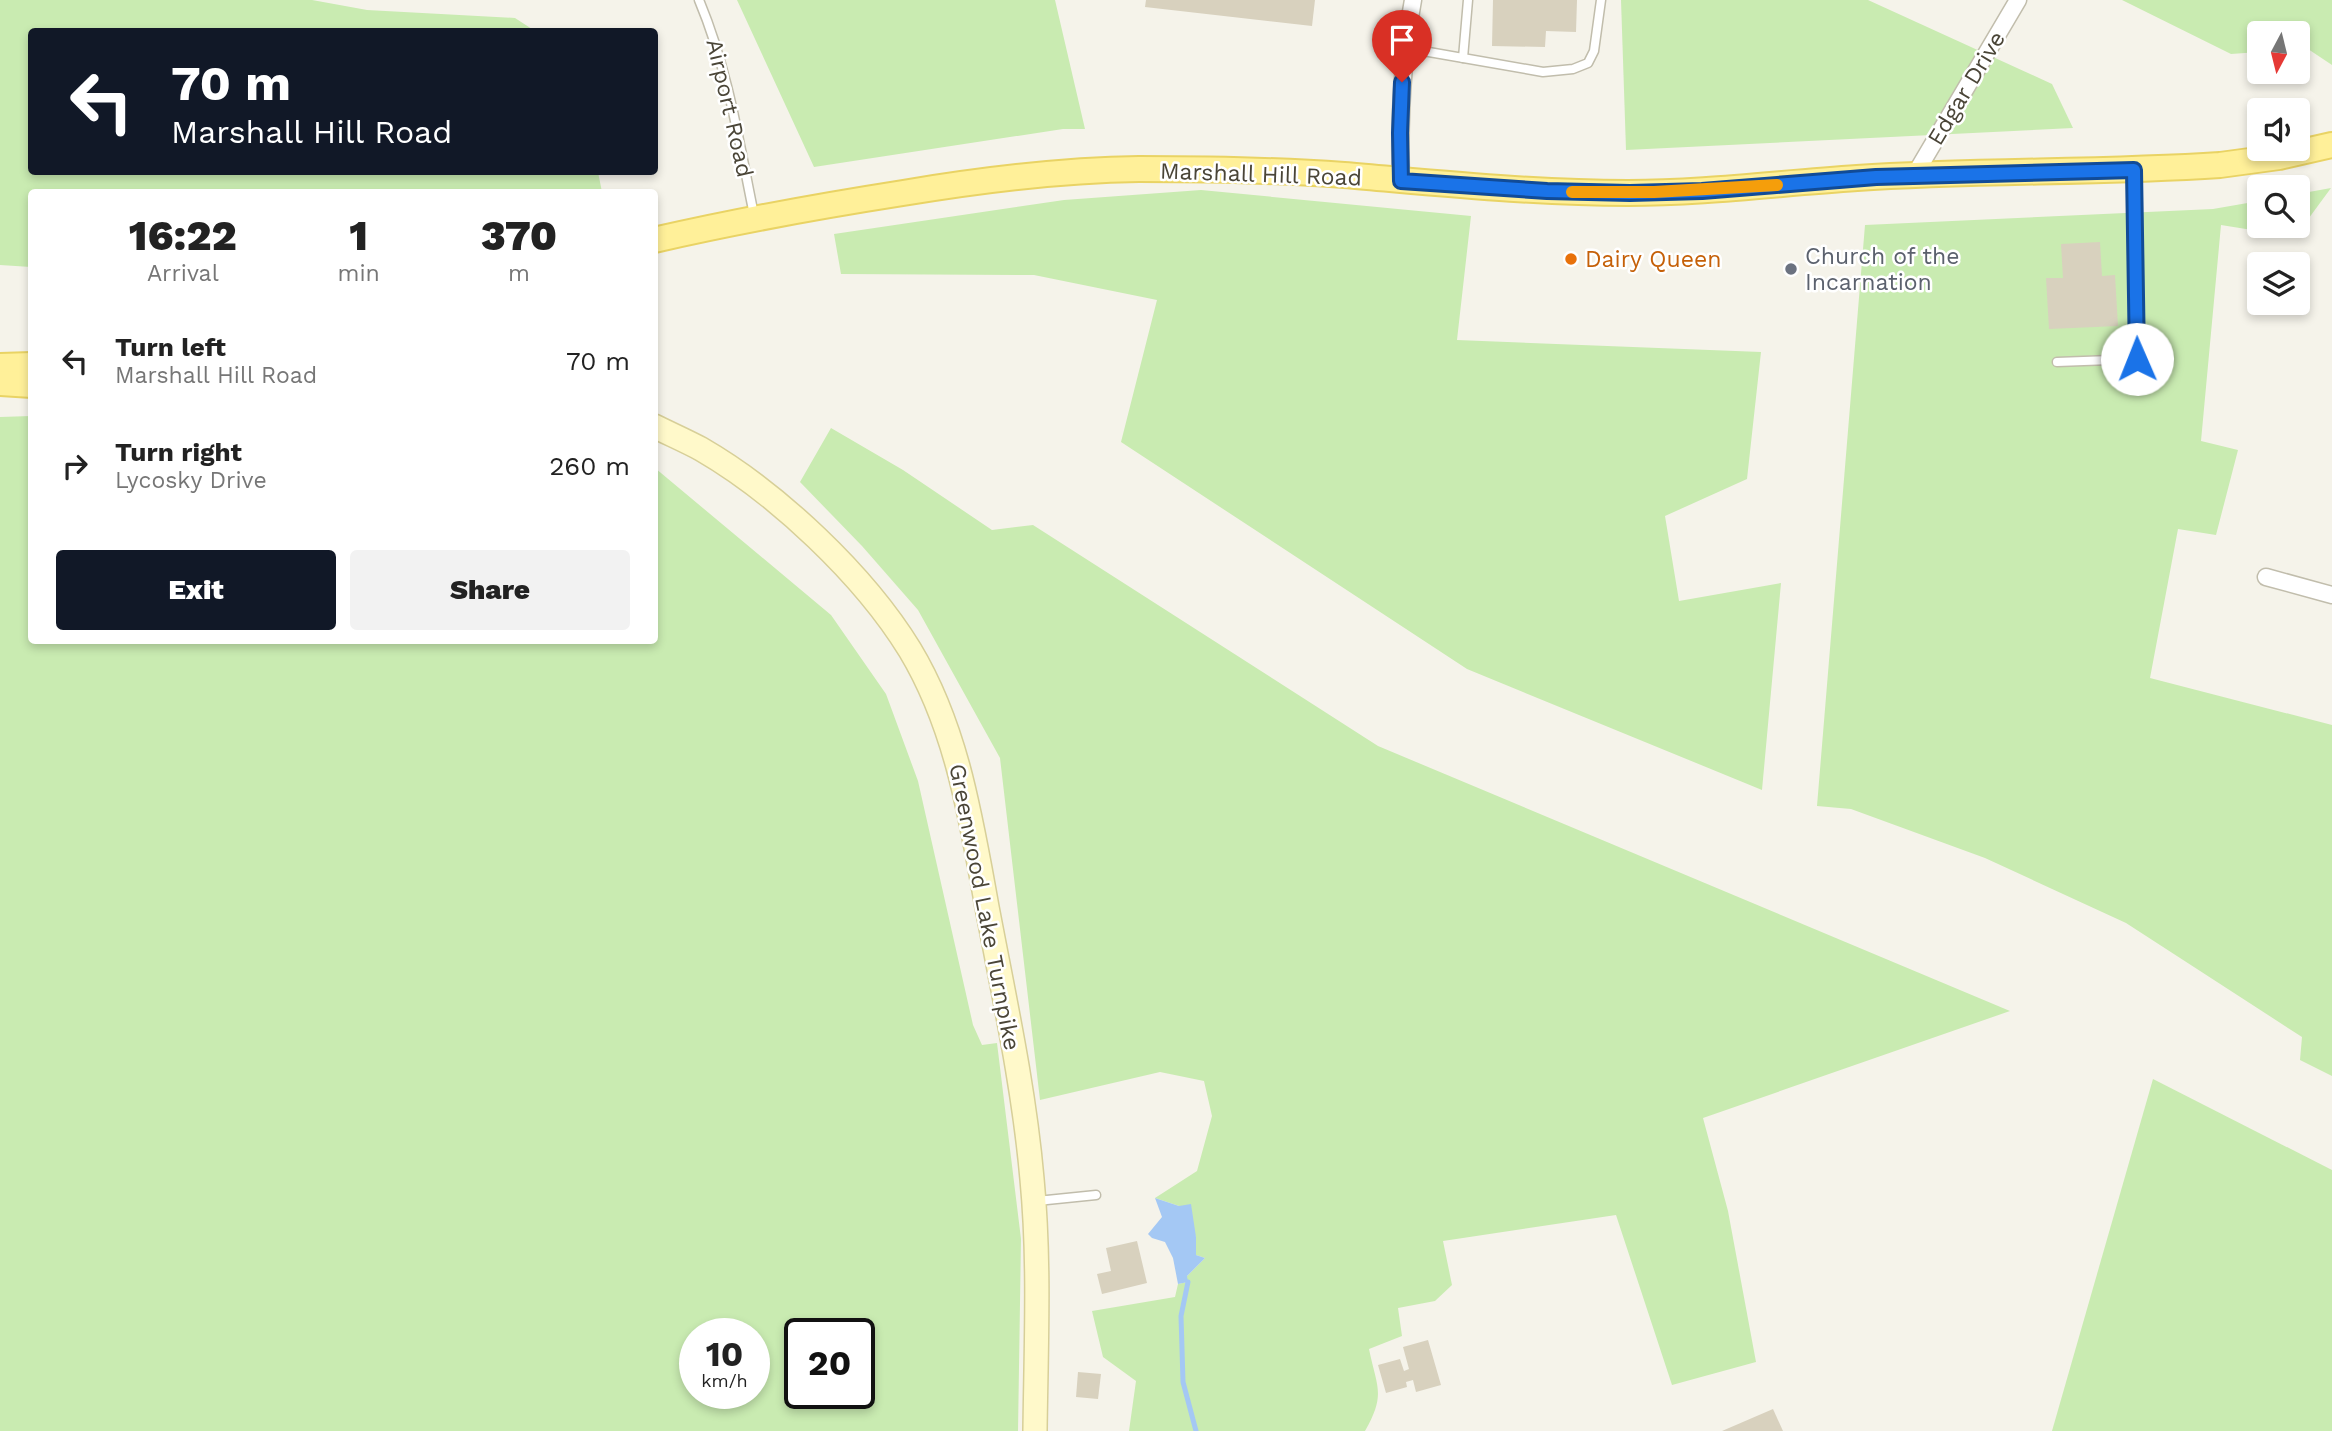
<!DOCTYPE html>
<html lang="en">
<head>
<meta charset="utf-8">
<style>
	:root { --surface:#fff; --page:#f2f2f2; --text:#222; --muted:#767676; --accent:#111827 }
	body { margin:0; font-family:"Work Sans",sans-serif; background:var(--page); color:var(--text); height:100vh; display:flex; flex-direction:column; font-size:26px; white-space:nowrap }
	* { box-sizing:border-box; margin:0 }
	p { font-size:23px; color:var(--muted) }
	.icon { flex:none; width:38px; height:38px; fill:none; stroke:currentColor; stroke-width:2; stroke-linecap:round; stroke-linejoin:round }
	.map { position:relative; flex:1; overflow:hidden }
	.side { position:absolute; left:28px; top:189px; width:630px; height:455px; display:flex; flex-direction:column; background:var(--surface); border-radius:7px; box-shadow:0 4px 10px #0003 }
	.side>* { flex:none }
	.hud { position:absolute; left:28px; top:28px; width:630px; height:147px; border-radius:7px; box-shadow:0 4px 10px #0003; background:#111827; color:#fff; overflow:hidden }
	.needle { width:46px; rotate:187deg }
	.tools { position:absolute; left:2247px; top:21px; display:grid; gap:14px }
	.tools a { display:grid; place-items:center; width:63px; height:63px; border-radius:7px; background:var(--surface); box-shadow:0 4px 10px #0003; font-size:35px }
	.speed { position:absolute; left:679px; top:1318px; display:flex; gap:14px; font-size:35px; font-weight:700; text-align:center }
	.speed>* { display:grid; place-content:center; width:91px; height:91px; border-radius:50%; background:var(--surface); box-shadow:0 4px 10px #0003; line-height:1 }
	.speed small { font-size:18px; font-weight:400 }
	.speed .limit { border:4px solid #111; border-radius:10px; background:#fff; color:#111 }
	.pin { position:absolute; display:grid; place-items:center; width:60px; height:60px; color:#fff; margin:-72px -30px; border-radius:50% 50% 50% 0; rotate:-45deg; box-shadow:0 0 7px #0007 }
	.pin .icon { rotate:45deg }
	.me { position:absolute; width:77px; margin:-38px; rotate:359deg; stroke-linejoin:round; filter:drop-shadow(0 0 5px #0008) }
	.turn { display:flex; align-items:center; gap:24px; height:147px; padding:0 28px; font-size:32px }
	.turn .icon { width:91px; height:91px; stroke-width:2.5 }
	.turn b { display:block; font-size:49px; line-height:60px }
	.eta { display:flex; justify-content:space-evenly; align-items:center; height:119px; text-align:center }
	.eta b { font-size:42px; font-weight:800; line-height:49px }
	.button { display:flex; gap:14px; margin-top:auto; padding:14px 28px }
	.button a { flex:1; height:80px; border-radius:7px; background:var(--accent); color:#fff; font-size:28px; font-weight:800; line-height:80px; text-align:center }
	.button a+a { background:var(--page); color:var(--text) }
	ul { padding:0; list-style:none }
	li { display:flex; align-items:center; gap:21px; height:105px; padding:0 28px }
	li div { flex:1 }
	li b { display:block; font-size:26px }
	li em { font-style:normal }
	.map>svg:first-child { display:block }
	.green { fill:#c9ebb1; fill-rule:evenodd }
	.water { fill:#a4c8f4 }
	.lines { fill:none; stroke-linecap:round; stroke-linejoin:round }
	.stream { stroke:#a4c8f4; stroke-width:5 }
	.building { fill:#d8d1be }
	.service-casing { stroke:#c1bdac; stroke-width:11 }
	.minor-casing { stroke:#c1bdac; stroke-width:19 }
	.secondary-casing { stroke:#d7cf98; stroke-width:26 }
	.primary-casing { stroke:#e9d364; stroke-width:28 }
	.service { stroke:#fff; stroke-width:8 }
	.minor { stroke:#fff; stroke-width:16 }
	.secondary { stroke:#fff9ca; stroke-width:23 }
	.primary { stroke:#fff099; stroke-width:24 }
	.route-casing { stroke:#114b97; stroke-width:18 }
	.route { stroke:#1a73e8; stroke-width:12 }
	.slow { stroke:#f59e0b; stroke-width:12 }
	.food-dot { fill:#e8710a; stroke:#fff; stroke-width:2.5 }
	.worship-dot { fill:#6b7280; stroke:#fff; stroke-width:2.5 }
	.labels { text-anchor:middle; stroke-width:5; stroke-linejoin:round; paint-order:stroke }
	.street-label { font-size:23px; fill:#4a4537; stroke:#fff }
	.worship-label { font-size:23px; fill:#5b616d; stroke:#fff; text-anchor:start }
	.food-label { font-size:23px; fill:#c56008; stroke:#fff; text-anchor:start }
</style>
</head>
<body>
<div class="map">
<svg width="2332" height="1431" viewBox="0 0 2332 1431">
	<rect width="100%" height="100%" fill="#f5f3ea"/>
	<!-- green -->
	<g class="green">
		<polygon points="0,0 312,0 367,10 515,18 535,31 32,32 32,172 598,172 602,192 32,192 31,267 0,265"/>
		<polygon points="737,0 1055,0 1085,129 1063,129 814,167"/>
		<polygon points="1621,0 1868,0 2052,84 2073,128 1626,150"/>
		<polygon points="2122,0 2332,0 2332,65 2308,49 2298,50 2298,33 2259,33 2259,52 2231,54"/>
		<polygon points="2331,188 2295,237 2221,225 2201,441 2238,450 2216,535 2178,529 2150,678 2332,725 2332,1076 2300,1060 2302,1037 2126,923 1985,858 1851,809 1817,806 1865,225 2213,209 2259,201 2259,226 2298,226 2298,194"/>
		<polygon points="1201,190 1471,216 1457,340 1761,352 1747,479 1665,516 1679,601 1781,583 1762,790 1467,669 1121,442 1157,300 1034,275 841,274 834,234 1064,200"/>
		<path d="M31,416L32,640H654L655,468L831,615L886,694L918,781L973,1025L982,1045L997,1043L1021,1239L1018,1431H0V417ZM695,1334H754V1393H695ZM800,1334H859V1393H800Z"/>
		<path d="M831,428L903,470L992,530L1033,525L1378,746L2010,1011L1703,1118L1728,1211L1756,1362L1672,1385L1616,1215L1443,1241L1452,1285L1435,1301L1398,1308L1402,1336L1369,1349C1377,1388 1386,1394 1365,1431H1129L1136,1381L1103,1357L1092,1311L1175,1297L1178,1284L1187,1282V1276L1205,1258L1196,1255V1237L1179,1206L1155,1198L1197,1171L1212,1116L1204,1081L1160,1072L1040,1100L1000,758L918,610L862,546L800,482Z"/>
		<polygon points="2153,1079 2332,1170 2332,1431 2052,1431"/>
	</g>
	<!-- water -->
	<polygon class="water" points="1155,1198 1179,1206 1191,1204 1196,1237 1196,1255 1205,1258 1187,1276 1188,1282 1178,1284 1173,1258 1165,1242 1152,1238 1148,1234 1162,1217"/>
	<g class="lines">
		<!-- stream -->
		<polyline class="stream" points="1188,1282 1181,1316 1183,1382 1196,1431"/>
	</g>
	<!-- building -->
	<g class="building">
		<polygon points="1146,0 1315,0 1312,26 1145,7"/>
		<polygon points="1493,0 1577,0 1576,32 1546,31 1545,47 1492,46"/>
		<polygon points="2100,242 2102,276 2115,275 2118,326 2049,329 2046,278 2063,278 2061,244"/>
		<polygon points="1137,1241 1147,1283 1102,1294 1097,1274 1111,1271 1106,1248"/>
		<polygon points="1428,1340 1441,1385 1416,1392 1413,1380 1406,1382 1407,1387 1386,1393 1378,1365 1400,1359 1404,1371 1409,1369 1403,1347"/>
		<polygon points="1078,1372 1101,1374 1098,1399 1076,1397"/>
		<polygon points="1773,1409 1783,1431 1722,1431"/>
	</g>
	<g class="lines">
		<defs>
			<g id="service">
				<path d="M699,0C728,69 739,142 754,215"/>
				<polyline points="1406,48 1543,72 1573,69 1588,63 1594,51 1601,0"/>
				<polyline points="1463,58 1468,0"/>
				<polyline points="2057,362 2137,359 2134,173"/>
				<polyline points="1037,1201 1096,1195"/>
			</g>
			<g id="minor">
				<polyline points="1914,176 2018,0"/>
				<path d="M1401,181C1399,120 1402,60 1413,0"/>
				<polyline points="2266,577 2332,595"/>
			</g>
			<path id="secondary" d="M654,426C670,434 686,441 701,449C777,493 864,575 910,650C957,728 971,819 987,907C1004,997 1024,1087 1032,1179C1040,1263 1036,1347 1035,1431"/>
			<g id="primary">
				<path d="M654,240C737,221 820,206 903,193C981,180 1060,170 1139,169C1207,169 1276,170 1344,175C1439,183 1533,193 1628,193C1704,193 1780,183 1857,178C1978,170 2099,173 2220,165L2279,157L2332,145"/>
				<polyline points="0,366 32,365"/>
				<polyline points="0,383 32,385"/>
			</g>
		</defs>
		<!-- service casing -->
		<use href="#service" class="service-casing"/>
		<!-- minor casing -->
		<use href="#minor" class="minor-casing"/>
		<!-- secondary casing -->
		<use href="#secondary" class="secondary-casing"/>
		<!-- primary casing -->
		<use href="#primary" class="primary-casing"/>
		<!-- service -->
		<use href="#service" class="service"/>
		<!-- minor -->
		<use href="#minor" class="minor"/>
		<!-- secondary -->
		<use href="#secondary" class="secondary"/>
		<!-- primary -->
		<use href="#primary" class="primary"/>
	</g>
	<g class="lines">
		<defs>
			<polyline id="route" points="1402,82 1400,133 1401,181 1547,191 1630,193 1702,191 1876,177 2134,170 2137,359"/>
		</defs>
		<!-- route casing -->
		<use href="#route" class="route-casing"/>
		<!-- route -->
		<use href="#route" class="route"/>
		<!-- slow -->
		<polyline class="slow" points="1572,192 1654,192 1777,185"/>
	</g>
	<!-- markers -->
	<circle class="food-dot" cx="1571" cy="259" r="7"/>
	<circle class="worship-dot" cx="1791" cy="269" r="7"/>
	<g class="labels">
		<!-- street labels -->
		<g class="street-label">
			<text transform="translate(1966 88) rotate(-59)" y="8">Edgar Drive</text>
			<text transform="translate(730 108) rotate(77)" y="8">Airport Road</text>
			<text transform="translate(1261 174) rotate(2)" y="8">Marshall Hill Road</text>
			<text transform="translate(985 907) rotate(79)" y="8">Greenwood Lake Turnpike</text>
		</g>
		<!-- worship labels -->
		<g class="worship-label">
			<text x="1805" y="264">Church of the<tspan x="1805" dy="26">Incarnation</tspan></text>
		</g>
		<!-- food labels -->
		<g class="food-label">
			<text x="1585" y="267">Dairy Queen</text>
		</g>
	</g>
</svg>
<div class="tools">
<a><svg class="needle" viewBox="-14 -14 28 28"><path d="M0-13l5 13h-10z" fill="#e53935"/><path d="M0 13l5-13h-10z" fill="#767676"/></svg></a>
<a><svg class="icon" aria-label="sound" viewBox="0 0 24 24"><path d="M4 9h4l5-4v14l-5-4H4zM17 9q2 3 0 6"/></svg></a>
<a><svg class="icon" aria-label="search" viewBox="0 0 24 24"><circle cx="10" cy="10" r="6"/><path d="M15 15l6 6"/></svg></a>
<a><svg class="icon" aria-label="layers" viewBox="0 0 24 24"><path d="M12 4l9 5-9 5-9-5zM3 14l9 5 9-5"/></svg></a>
</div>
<div class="speed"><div>10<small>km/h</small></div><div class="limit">20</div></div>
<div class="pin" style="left:1402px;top:82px;background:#d93025"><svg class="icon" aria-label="arrive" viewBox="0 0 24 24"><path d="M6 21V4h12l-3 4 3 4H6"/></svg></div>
<svg class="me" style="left:2137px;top:359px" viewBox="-20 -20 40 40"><circle r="19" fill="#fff"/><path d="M0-13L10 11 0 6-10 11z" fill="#1a73e8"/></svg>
<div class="hud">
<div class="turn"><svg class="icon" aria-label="left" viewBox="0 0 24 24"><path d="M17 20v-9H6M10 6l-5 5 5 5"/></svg><div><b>70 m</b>Marshall Hill Road</div></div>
</div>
<section class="side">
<div class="eta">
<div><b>16:22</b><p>Arrival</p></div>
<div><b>1</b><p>min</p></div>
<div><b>370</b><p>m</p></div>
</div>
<ul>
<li><svg class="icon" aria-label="left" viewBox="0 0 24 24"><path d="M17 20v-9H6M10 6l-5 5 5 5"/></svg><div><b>Turn left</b><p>Marshall Hill Road</p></div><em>70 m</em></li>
<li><svg class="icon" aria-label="right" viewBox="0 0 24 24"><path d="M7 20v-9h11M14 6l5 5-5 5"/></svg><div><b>Turn right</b><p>Lycosky Drive</p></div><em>260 m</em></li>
</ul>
<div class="button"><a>Exit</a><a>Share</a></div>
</section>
</div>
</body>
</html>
